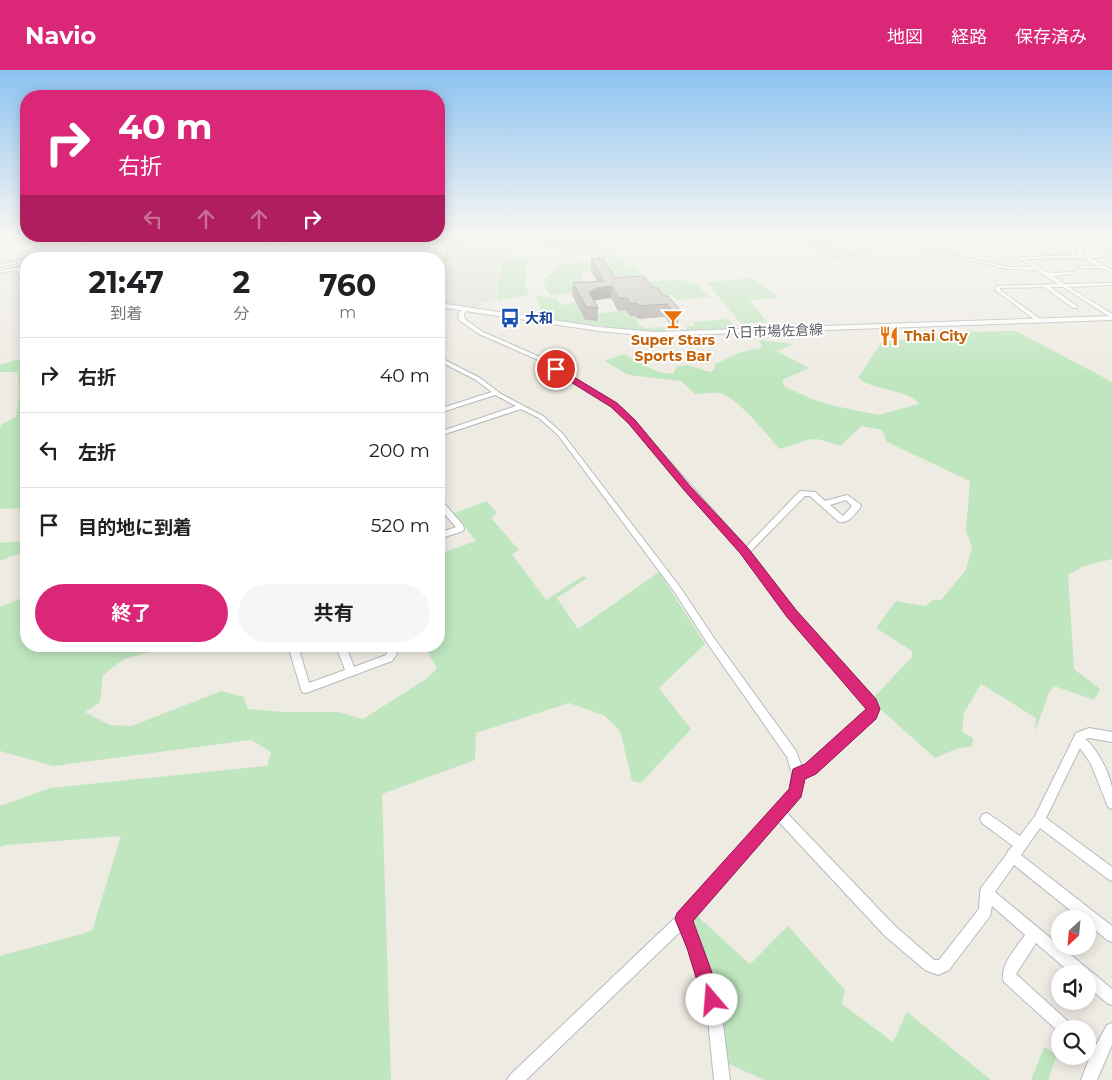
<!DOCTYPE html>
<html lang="ja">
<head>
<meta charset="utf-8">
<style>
	:root { --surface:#fff; --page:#f6f6f6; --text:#202124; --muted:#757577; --line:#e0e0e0; --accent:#db2777 }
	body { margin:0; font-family:Montserrat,"Noto Sans JP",sans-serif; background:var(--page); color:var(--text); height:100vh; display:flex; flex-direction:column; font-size:19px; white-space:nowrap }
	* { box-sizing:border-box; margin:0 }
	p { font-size:16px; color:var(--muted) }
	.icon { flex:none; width:28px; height:28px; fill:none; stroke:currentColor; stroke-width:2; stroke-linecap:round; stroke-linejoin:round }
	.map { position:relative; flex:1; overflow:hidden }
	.sheet { position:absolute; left:20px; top:182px; width:425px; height:400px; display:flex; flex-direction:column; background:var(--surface); border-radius:20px; box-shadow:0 2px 12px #0003 }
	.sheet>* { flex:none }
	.hud { position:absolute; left:20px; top:20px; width:425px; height:152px; border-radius:20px; box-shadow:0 2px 12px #0003; background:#db2777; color:#fff; overflow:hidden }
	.needle { width:32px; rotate:206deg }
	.buttons { position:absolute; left:1051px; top:840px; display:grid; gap:10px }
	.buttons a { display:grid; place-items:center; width:45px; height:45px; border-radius:50%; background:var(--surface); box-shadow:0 2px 12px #0003; font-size:25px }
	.pin { position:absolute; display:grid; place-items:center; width:42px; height:42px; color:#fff; margin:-21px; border:2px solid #fff; border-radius:50%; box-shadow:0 1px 5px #0007 }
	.me { position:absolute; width:55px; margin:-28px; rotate:342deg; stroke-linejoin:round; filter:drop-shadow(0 0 4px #0008) }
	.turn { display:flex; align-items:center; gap:18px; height:105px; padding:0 15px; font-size:22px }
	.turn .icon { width:65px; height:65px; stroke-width:2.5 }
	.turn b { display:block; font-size:35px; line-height:42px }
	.lanes { display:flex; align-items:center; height:48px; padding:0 15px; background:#0003; justify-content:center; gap:25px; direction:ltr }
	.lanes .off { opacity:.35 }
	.eta { display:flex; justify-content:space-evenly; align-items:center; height:85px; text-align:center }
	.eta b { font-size:30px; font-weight:700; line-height:35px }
	.cta { display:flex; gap:10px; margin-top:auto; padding:10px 15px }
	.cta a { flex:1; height:58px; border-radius:30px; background:var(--accent); color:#fff; font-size:20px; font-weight:700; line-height:58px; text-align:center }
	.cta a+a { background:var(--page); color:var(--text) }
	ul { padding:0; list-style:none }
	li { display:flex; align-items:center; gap:15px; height:75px; padding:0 15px; border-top:1px solid var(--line) }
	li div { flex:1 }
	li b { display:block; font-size:19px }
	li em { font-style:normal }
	header { display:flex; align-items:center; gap:30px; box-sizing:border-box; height:70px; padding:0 25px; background:var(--accent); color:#fff }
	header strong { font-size:24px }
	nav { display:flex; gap:28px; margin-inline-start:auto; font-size:18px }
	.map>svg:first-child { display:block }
	.industrial { fill:#dfddd7 }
	.green { fill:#bfe6bf }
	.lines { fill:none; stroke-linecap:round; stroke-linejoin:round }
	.stream { stroke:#a2d7ff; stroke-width:1 }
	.street-casing { stroke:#b6b9bd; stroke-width:2 }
	.secondary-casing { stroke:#b7babf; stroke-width:2 }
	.street { fill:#fff; fill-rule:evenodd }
	.secondary { fill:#fff; fill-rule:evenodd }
	.wall { fill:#adaaa5 }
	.shaded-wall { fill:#8d8b86 }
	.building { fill:#c9c6c0; stroke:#8d8b86 }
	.route { fill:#db2777; stroke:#8e194d }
	.labels { text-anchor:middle; stroke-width:4; stroke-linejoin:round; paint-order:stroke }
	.far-transit-label { font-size:14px; font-weight:bold; fill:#164399; stroke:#fff; text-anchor:start }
	.far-street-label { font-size:14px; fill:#5b5f64; stroke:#fff }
	.far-food-label { font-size:14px; font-weight:bold; fill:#c56008; stroke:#fff; text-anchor:start }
</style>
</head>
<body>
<header>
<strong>Navio</strong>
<nav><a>地図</a><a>経路</a><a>保存済み</a></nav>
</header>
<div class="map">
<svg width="1112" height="1010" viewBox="0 0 1112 1010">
	<rect width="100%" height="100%" fill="#eeebe3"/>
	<!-- industrial -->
	<polygon class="industrial" points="467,164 512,164 509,188 499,190 495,231 482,232 476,239 443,233 441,212 445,195 461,192"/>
	<!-- green -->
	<g class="green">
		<polygon points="449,164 465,164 459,192 443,194"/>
		<polygon points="552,164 583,164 585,166 584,164 596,164 613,186 620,186 629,197 635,197 643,205 610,211 603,199 610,192 607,188 598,189 593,182 561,183 557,178 544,179 542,172 544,166"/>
		<polygon points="819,164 861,186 832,189 790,166"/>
		<polygon points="525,187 527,188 525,215 529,225 497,230 501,190"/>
		<polygon points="592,192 601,198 587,200 581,203 588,221 552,225 548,224 543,209 554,202 557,195"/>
		<polygon points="753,208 779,228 749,230 767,252 741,254 707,212"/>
		<polygon points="683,210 697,215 710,227 677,230 671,225 655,226 630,213"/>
		<polygon points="545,225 546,228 556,227 560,235 590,230 579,239 585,251 601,251 595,244 626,240 629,246 635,246 639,255 646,258 665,257 668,260 687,260 686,257 693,256 695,252 729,249 733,256 730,259 682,261 643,261 539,248 541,241 536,226"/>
		<path d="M1016,261L1112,312V489L1084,496L1068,505L1074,599L1100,619L1094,630L1054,616L1049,622L1035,662L1036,648L981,614L964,643L962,662L973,668L972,677C955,677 951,682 935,688L879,638L874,627L912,587V581L876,558L896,531L925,536L933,530H941L966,500L972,477L966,461L970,411L887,372L882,360L862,356L841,375C832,375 823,369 814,369C805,369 790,377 779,379C768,365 735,325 719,323C711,322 702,324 695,324L681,311L629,305L604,291L624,284L658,302L673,304L677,296L688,295L710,302L715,299V294L741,282L762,278L759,270L794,274L777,281L809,298L782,310L785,317L812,329L830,335L878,345L919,334C910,320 872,320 858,308L881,273L886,271L951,267L947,262Z"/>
		<polygon points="26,289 26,438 0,439 0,359 1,355 16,347 19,323 18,302 0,302 0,295 14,290"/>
		<polygon points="487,431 497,443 491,448 519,480 512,484 546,530 583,506 587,508 557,528 578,559 659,502 705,574 659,618 691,659 641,713 632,711 620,661 605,646 569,633 476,663 475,690 382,724 391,1010 0,1010 0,886 92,861 121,766 6,775 0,777 0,736 50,718 267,696 271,682 251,670 53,696 0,681 0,537 26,526 26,576 173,576 124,589 103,605 100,632 85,642 110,655 132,656 221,621 244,627 248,639 284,642 338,642 363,649 426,609 437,598 424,576 439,576 439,484 476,471 454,443"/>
		<polygon points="26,468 26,481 0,491 0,473 20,471"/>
		<polygon points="696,845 750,894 788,856 845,920 842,934 893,972 907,942 991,1010 764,1010 727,993 691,852"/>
		<polygon points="1044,977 1057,985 1048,1010 1031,1010"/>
	</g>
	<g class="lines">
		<!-- stream -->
		<polyline class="stream" points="0,193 117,166"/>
		<defs>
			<g id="street">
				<polygon points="21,164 26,164 26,165 0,171 0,169"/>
				<polygon points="834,164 838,164 879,187 875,188"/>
				<polygon points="850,164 856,164 1008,197 1033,197 1019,189 1019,187 1079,185 1076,183 1082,175 1034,165 1032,164 1038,164 1084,173 1092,164 1096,164 1095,166 1112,175 1112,178 1093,168 1081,183 1085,185 1112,185 1112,187 1090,188 1112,200 1112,203 1102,198 1077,198 1077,197 1079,196 1097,196 1084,188 1026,189 1049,203 1074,202 1074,204 1072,204 1053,206 1065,214 1112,213 1112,215 1069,217 1112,244 1112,248 1063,217 1050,217 1077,236 1077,238 1073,238 1044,217 1000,218 1000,220 1043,251 1038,252 995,220 996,216 998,216 1058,214 1037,200 1008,199"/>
				<polygon points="1002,164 1006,164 1003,169 999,169"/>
				<polygon points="1106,164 1112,164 1112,167"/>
				<polygon points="85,176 96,187 104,185 137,189 104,187 90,189 92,188 89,184 68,189 59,189 87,181 84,179 39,189 30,189"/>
				<polygon points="288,182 292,183 280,189 274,189"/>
				<polygon points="26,189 26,191 0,197 0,195"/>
				<polygon points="26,196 26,198 20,200 26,209 26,211 22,211 16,200 0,203 0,201"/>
				<path d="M462,239L467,240L464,244L465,249L483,262L540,287L622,338L746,477L800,421L815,422L825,431L847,425L860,434L861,436L860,438C854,444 849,454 839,452L810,426H805L750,482L795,540L875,630L878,639L875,648L815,703L803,707L799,726L786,742L895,856L934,890H939L979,839L980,823L981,818L1006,785L1008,781L1013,776L982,753L980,749L982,745L986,743L990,745L1020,766L1035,746L1076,663L1089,658L1112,662V672L1089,668L1085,669C1097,678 1110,704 1112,718C1112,725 1112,732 1112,739L1108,737L1091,694L1080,678L1046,748L1112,797V811L1108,809L1040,758L1021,785L1112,856V872L1107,870L1088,854V849H1081L1014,795L995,822L1088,899L1089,901L1093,903L1112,919V935L1107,933L1088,917V904H1072L1036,873L1016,904L1071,954L1073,959H1060V963L1004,912C998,897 1017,877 1025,865L992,836L990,846L949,900L938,905L925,900L885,866L778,751L691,851L703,878L720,930L730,1010H714L706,930L682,860L526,1010H507L510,1005L679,844L790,719L792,704L787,687L708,574L674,521L558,365L539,348L521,339L439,366V362L516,336L495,325L439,343V339L492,322L476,310L439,291V287L480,308L501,324L543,346L562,363L680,517L714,568L796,681L802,697L807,695L867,642L868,639L867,635L789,546L741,482L618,340L536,289L479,264L459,250L458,244ZM846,430L852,436L843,446L830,435Z"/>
				<polygon points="439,430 442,431 463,455 464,459 463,461 439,469 439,463 456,457 439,438"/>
				<polygon points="288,576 298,576 309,613 345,600 336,576 346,576 354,597 386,585 387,583 384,576 394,576 397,584 392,591 306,623 302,622 301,619"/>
				<polygon points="1112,953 1112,975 1097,1010 1081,1010 1089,989 1086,986 1088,986 1088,971 1096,975 1107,955"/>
			</g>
			<g id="secondary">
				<path d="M253,166C271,166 289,178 302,189H294L270,173Z"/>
				<polygon points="439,233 599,257 654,262 1112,246 1112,250 654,266 599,261 439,237"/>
			</g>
		</defs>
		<!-- street casing -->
		<use href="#street" class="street-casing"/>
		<!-- secondary casing -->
		<use href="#secondary" class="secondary-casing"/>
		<!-- street -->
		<use href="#street" class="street"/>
		<!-- secondary -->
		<use href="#secondary" class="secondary"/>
	</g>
	<!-- wall -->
	<polygon class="wall" points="591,189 615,208 653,218 680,240 678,253 670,254 665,247 638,249 635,246 630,246 626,240 618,241 611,228 596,230 594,231 598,238 598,251 585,250 572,225 573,213 597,211 591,201"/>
	<!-- shaded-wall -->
	<polygon class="shaded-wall" points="612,216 611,228 596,230 589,234 589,222 596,218"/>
	<!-- building -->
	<polygon class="building" points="603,188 615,208 644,206 653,218 658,218 663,226 668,226 680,240 672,241 667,234 639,236 637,233 631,234 627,228 619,228 612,216 596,218 589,222 598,238 586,237 573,213 604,211 591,189"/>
	<!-- sky -->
	<linearGradient id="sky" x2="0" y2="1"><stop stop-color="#8cc2f1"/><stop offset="0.54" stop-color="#f7f6f2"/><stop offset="1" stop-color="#f7f6f2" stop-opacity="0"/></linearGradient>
	<rect width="1112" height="305" fill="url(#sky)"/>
	<!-- route -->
	<polygon class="route" points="553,298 559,298 617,333 635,350 690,416 748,478 796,540 876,629 880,639 876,649 816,704 805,709 801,727 693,851 722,930 719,936 712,939 706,936 703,930 687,878 675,849 677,843 789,719 793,699 805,694 866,639 787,547 740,483 684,420 629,354 611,337 553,301"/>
	<!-- icons -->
	<defs>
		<symbol id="bus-bare" viewBox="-9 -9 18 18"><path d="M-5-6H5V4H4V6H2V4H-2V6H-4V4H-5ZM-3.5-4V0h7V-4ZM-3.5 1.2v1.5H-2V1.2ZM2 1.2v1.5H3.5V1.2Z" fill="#1a4fb4" stroke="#fff" stroke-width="2.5" paint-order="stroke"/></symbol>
		<symbol id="bar-bare" viewBox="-9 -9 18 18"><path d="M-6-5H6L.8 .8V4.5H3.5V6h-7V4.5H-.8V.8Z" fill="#e8710a" stroke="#fff" stroke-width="2.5" paint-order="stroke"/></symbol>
		<symbol id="restaurant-bare" viewBox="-9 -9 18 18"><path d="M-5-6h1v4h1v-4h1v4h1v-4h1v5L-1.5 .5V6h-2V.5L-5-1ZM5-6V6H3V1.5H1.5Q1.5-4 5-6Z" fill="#e8710a" stroke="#fff" stroke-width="2.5" paint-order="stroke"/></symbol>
	</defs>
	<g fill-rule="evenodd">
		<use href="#bus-bare" x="496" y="234" width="28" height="28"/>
		<use href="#bar-bare" x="659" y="235" width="28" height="28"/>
		<use href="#restaurant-bare" x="875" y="252" width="28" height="28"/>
	</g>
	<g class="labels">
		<!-- far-transit labels -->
		<g class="far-transit-label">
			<text x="525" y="253">大和</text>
		</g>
		<!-- far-street labels -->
		<g class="far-street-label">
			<text transform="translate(774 261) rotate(-2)" y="5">八日市場佐倉線</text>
		</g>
		<!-- far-food labels -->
		<g class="far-food-label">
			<text x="904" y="271">Thai City</text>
			<text x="673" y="275" text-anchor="middle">Super Stars<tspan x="673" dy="16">Sports Bar</tspan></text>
		</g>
	</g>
</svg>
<div class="buttons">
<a><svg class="needle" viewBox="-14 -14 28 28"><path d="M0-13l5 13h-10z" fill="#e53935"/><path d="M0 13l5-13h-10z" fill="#757577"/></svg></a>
<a><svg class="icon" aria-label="sound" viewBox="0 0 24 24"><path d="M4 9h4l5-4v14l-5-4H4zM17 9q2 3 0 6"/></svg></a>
<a><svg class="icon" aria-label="search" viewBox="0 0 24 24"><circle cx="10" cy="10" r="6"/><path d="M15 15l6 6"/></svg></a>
</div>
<div class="pin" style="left:556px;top:299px;background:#d93025"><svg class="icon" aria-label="arrive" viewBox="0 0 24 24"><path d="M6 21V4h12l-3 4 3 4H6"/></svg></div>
<svg class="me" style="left:712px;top:930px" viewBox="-20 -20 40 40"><circle r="19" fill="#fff"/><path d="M0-13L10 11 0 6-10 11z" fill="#db2777"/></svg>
<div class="hud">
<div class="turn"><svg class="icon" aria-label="right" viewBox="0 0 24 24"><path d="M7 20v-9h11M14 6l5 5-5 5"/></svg><div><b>40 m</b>右折</div></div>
<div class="lanes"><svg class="icon off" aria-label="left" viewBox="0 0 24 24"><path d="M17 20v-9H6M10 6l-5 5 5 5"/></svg><svg class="icon off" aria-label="ahead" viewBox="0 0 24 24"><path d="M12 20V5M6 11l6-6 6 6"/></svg><svg class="icon off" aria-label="ahead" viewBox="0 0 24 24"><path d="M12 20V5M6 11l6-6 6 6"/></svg><svg class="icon" aria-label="right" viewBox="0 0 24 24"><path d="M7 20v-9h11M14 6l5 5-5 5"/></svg></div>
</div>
<section class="sheet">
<div class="eta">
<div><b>21:47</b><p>到着</p></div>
<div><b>2</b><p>分</p></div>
<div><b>760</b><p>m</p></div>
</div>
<ul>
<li><svg class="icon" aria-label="right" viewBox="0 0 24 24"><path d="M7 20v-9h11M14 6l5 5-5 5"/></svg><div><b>右折</b></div><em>40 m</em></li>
<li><svg class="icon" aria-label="left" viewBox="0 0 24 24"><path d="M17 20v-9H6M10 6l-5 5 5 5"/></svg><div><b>左折</b></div><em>200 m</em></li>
<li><svg class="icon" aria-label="arrive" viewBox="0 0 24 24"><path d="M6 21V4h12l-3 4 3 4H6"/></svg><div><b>目的地に到着</b></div><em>520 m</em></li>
</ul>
<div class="cta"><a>終了</a><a>共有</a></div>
</section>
</div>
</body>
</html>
